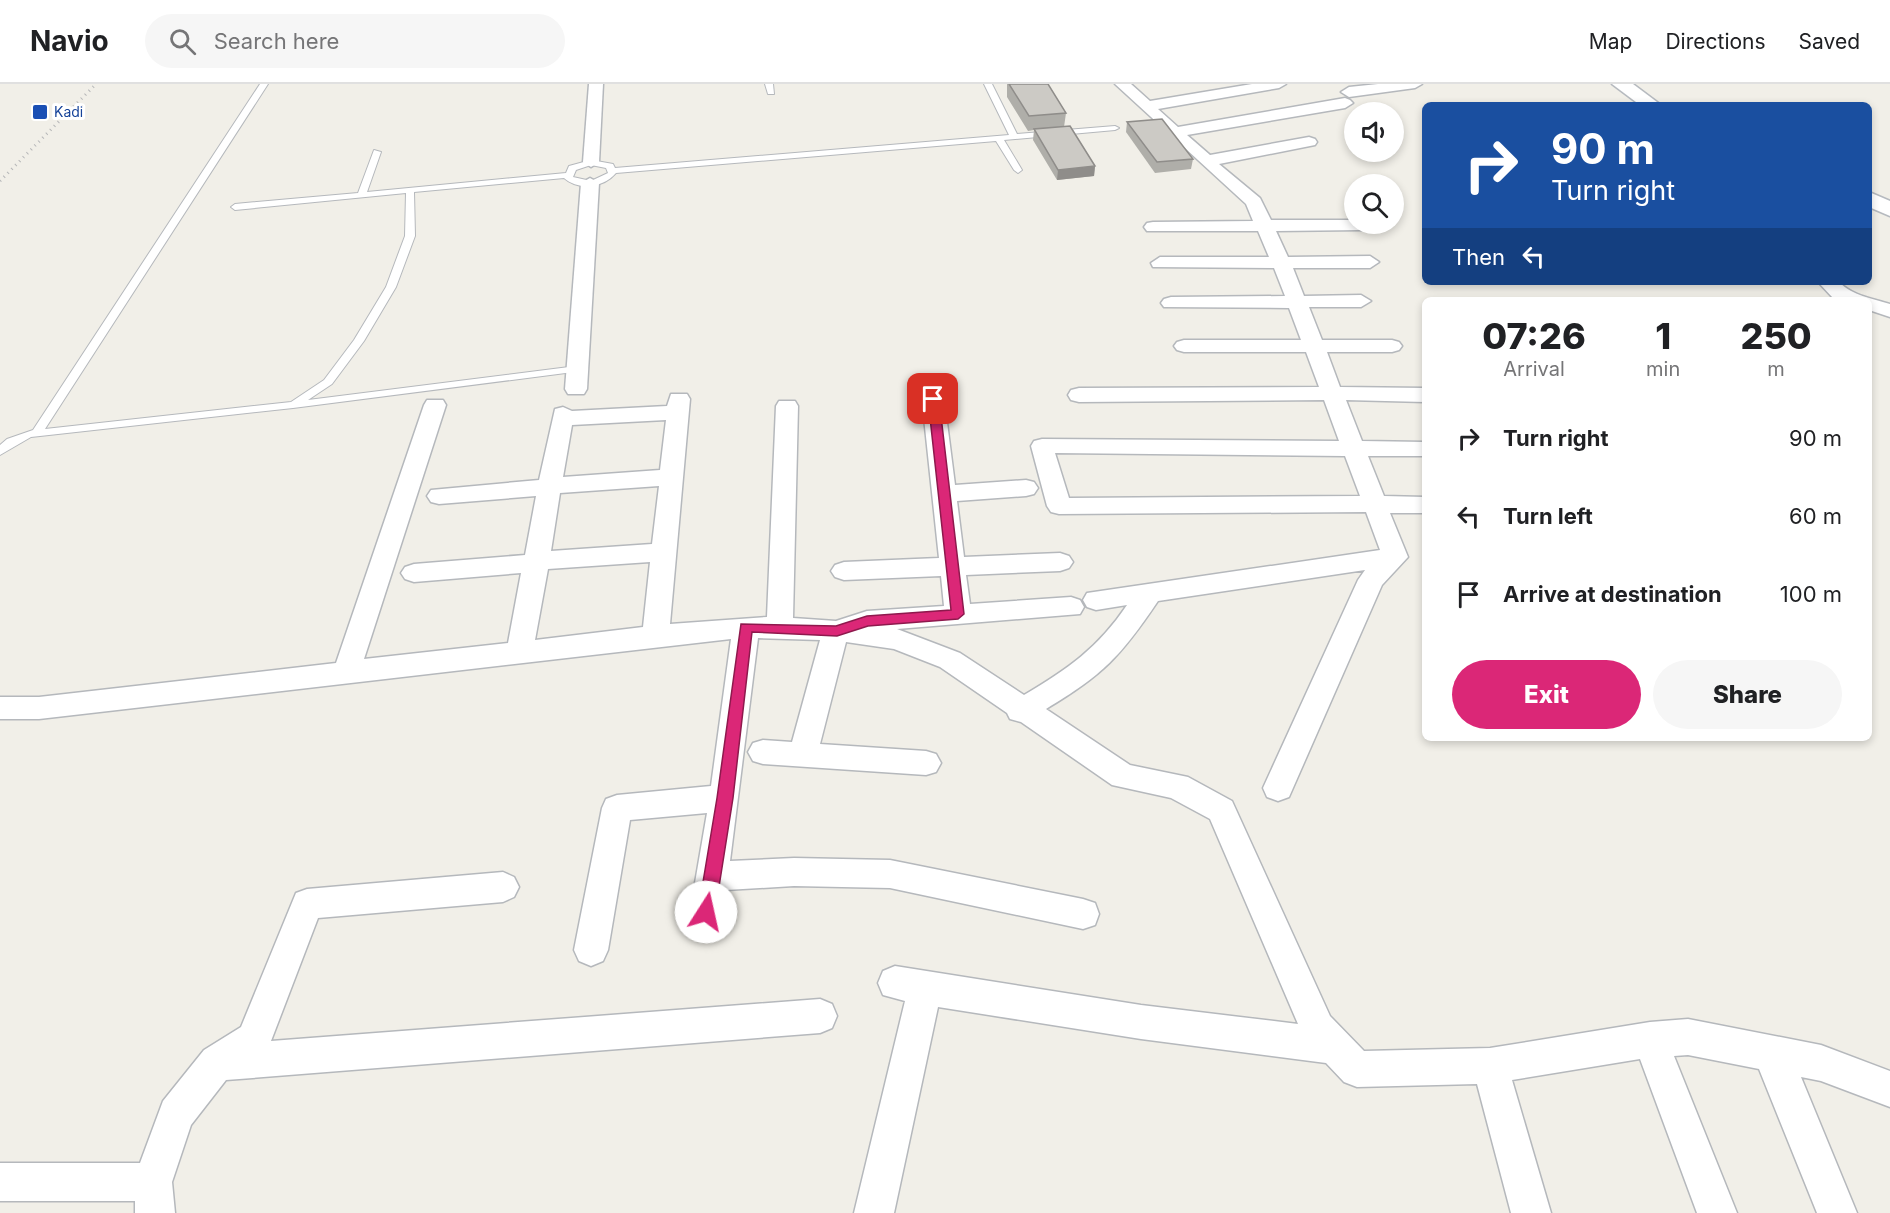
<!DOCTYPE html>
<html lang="en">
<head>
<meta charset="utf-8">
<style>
	:root { --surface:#fff; --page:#f6f6f6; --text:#202124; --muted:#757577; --line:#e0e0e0; --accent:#db2777 }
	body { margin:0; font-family:Inter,sans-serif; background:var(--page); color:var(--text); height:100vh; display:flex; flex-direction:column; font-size:22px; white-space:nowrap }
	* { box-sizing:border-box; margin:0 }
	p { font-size:20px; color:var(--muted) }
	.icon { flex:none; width:33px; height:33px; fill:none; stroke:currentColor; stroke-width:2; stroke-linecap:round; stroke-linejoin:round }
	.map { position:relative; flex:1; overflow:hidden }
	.side { position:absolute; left:1422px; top:213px; width:450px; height:444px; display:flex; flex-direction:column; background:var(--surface); border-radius:9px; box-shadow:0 3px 9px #0003 }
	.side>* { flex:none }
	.top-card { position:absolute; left:1422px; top:18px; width:450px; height:183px; border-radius:9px; box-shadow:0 3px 9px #0003; background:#1a4fa0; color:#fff; overflow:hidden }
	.controls { position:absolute; left:1344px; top:18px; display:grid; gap:12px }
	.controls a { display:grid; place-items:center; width:60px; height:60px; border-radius:50%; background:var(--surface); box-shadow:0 3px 9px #0003; font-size:30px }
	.pin { position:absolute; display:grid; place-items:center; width:51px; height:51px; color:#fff; margin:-26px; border-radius:12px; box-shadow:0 3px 9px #0006 }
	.me { position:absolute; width:66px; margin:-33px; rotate:10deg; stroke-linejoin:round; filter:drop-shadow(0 0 4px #0008) }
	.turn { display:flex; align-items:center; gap:21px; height:126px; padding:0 30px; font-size:27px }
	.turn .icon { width:78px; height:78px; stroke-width:2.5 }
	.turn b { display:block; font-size:42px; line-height:51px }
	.then { display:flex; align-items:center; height:57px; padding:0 30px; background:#0003; gap:12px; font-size:22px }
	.eta { display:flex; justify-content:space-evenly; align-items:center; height:102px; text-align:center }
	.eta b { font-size:36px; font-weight:800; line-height:42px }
	.primary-button { display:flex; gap:12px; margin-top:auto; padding:12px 30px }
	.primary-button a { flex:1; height:69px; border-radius:36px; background:var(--accent); color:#fff; font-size:24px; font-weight:800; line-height:69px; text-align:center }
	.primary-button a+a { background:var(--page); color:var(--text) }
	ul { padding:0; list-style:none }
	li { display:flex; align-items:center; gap:18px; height:78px; padding:0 30px }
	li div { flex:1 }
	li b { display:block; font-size:22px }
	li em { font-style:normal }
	header { display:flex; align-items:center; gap:36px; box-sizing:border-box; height:84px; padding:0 30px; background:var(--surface); border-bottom:2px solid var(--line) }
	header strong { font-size:28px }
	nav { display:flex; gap:33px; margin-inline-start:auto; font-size:21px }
	.search { width:420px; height:54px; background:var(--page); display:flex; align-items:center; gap:15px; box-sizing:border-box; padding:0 21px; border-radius:33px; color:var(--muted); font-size:22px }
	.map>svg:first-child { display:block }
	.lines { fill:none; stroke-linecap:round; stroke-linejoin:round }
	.lane-casing { stroke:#b5b8bc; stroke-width:2 }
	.street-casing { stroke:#b5b8bc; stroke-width:3 }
	.secondary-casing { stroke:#b6babf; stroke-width:3 }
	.lane { fill:#fff; fill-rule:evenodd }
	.street { fill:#fff; fill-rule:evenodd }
	.secondary { fill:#fff; fill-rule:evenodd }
	.rail { stroke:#b6b7b8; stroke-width:3; stroke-dasharray:1 4.5; stroke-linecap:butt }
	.wall { fill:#afaea9 }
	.shaded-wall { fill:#8f8d8a }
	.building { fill:#cccac5; stroke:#8f8d8a; stroke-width:1.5 }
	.route { fill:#db2777; stroke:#8e194d; stroke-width:1.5 }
	.transit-dot { fill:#1a4fb4; stroke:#fff; stroke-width:2 }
	.labels { text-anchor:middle; stroke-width:6; stroke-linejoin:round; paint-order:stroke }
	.far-transit-label { font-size:14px; fill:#164399; stroke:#fff; text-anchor:start }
</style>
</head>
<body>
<header>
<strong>Navio</strong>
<div class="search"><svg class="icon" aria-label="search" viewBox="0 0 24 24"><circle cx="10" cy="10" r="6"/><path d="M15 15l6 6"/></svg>Search here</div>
<nav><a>Map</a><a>Directions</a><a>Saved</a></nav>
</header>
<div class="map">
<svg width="1890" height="1129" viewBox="0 0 1890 1129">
	<rect width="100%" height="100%" fill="#f1efe8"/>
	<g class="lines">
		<defs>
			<g id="lane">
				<path d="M260,0H268L45,345L291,318L324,296L354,256L386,203L405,152L406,109L235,126L231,123L235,120L358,109L374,66L381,68L367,108L566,89L569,82L591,76L613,80L615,84L1009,51L984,0H992L1017,50L1115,42L1119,44L1115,46L1004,56L1022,86L1018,89L1014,86L996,57L616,89C603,104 579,107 564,94L414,108L415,152L396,203L364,257L332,300L308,316L577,282L581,283V287L293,324L31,353L0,371V361L7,355L33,346ZM591,81L606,84L608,89L591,97L573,93L576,86Z"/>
				<polygon points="765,0 773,0 774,10 768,10"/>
			</g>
			<g id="street">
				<polygon points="589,0 603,0 599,78 591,83 583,78"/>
				<path d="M1115,0H1131L1150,17L1252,0H1286L1279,4L1158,25L1178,43L1345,14L1350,16L1353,19L1345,24L1187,51L1210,71L1309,53L1315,55L1317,58L1315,61L1219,80L1260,114L1271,136H1354V140L1371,141L1362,146L1276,147L1288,173L1370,172L1379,178L1370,184H1293L1304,212L1361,211L1371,217L1361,223H1309L1322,256H1392L1399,258L1402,262L1399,266L1392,268H1327L1340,303L1425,304V318L1346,316L1362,357L1425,358V372H1368L1384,412L1425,413V429H1390L1408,473L1382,501L1289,713L1278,717L1267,713L1263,704L1358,496L1365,486L1158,517C1121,572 1103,591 1046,625L1130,681L1188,693L1232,717L1330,932L1364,967L1490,964L1650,938L1688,935L1821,961L1890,987V1023L1821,997L1801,993L1857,1129H1817L1759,985L1688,971L1674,972L1737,1129H1697L1640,975L1512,996L1551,1129H1511L1477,1000L1357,1003L1344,998L1326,979L1141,955L938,923L894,1129H854L905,917L883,911L878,899L883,887L895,882L1141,921L1298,940L1210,735L1171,714L1112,701L1021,638L1010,635L1007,629L940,583L894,565L846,558L820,660L926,667L936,670L941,679L936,688L926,691L763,680L753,677L748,668L753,659L763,656L792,658L820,556L758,554L730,777L794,774L890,776L1083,815L1095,819L1099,830L1095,841L1083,845L890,804L794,802L726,806L718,839L706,843L694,839L690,828L707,729L630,736L608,866L603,877L591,882L579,877L574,866L602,724L606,715L617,711L711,702L731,555L39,635H0V613H39L336,579L424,321L427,316H443L446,321L364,575L508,559L521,489L414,498L405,495L401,489L405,483L414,480L525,471L536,412L439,420L431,418L427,412L431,406L539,396L555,325L563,323L572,327L667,322L671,310H687L690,315L670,540L767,533L776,322L779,317H795L798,322L793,534L836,537L867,527L944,522L941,492L844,496L835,493L831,487L835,481L844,478L939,474L922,315L925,310H941L944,315L955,401L1026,396L1034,398L1038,404L1034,410L1026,412L957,417L964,473L1060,469L1069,472L1073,478L1069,484L1060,487L966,491L970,520L1071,513L1080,516L1084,523L1080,530L897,545L960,569L1024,611C1068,585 1098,564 1127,521L1096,526L1087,523L1083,516L1087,509L1380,466L1366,428L1059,430L1051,428L1047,422L1031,362L1034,357L1042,355L1339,357L1324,316L1079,318L1071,316L1068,311L1071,306L1079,304L1319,303L1306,268H1184L1177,266L1174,262L1177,258L1184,256H1301L1289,224L1164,223L1161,219L1164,215L1171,213L1285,212L1274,184L1153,183L1151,179L1160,173H1269L1258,147H1147L1144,143L1147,139L1153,138L1253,137L1246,120ZM666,336L660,386L563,393L572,341ZM1055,369L1345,372L1360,412L1069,414ZM659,402L652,460L551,467L560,409ZM650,478L643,543L535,556L548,485Z"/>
				<polygon points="1378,0 1422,0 1415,4 1349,13 1341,8 1349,3"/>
				<polygon points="590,94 599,99 587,305 584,310 568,310 565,305 581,99"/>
				<path d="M1818,198H1839C1853,212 1871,214 1890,220V233L1869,226V216L1833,214Z"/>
				<polygon points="503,788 514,793 519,803 514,813 503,818 318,834 271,957 820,915 832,920 837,932 832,944 820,949 226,996 191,1041 172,1098 175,1129 135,1129 135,1117 0,1117 0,1079 140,1079 163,1017 204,966 241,943 296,809 307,805"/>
			</g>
			<g id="secondary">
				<polygon points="1612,0 1633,0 1661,21 1640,21"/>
				<polygon points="1869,108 1890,117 1890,132 1869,123"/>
			</g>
		</defs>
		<!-- lane casing -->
		<use href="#lane" class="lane-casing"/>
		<!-- street casing -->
		<use href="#street" class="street-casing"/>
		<!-- secondary casing -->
		<use href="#secondary" class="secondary-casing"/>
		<!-- lane -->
		<use href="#lane" class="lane"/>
		<!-- street -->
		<use href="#street" class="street"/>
		<!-- secondary -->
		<use href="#secondary" class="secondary"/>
		<!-- rail -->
		<polyline class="rail" points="0,97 96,0"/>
	</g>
	<!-- wall -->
	<g class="wall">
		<polygon points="1007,0 1048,0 1066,29 1064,43 1095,82 1094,92 1057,96 1033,56 1034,46 1028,47 1007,13"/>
		<polygon points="1127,38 1193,75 1191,85 1155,89 1126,48"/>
	</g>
	<!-- shaded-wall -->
	<polygon class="shaded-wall" points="1095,82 1094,92 1057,96 1058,86"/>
	<!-- building -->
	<g class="building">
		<polygon points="1009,0 1048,0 1066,29 1029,32"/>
		<polygon points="1162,35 1193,75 1157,78 1127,38"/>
		<polygon points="1070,42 1095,82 1058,86 1034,45"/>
	</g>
	<!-- route -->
	<polygon class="route" points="933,311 939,315 964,530 958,535 868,542 837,552 752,548 733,714 715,828 712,833 706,835 701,833 698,828 717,714 741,540 836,542 867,532 951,526 928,315"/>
	<!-- markers -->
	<rect class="transit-dot" x="32" y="20" width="16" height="16" rx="3"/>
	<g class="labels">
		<!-- far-transit labels -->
		<g class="far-transit-label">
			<text x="54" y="33">Kadi</text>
		</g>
	</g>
</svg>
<div class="controls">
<a><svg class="icon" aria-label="sound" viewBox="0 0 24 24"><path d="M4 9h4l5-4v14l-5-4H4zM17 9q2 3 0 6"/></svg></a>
<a><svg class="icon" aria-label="search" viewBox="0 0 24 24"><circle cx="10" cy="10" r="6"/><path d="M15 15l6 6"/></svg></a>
</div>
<div class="pin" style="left:933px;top:315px;background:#d93025"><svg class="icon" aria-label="arrive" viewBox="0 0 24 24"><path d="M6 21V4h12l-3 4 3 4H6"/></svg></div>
<svg class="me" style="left:706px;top:828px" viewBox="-20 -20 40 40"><circle r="19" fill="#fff"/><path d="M0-13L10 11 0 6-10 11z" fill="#db2777"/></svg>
<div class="top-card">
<div class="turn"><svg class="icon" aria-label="right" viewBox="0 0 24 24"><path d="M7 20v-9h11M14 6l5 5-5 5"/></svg><div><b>90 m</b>Turn right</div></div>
<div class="then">Then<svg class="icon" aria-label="left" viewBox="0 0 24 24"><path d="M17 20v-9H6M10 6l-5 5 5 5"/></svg></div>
</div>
<section class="side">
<div class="eta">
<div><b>07:26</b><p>Arrival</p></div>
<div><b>1</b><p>min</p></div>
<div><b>250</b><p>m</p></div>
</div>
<ul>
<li><svg class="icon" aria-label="right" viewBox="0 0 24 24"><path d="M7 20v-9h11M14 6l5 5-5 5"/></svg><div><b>Turn right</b></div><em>90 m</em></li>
<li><svg class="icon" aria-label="left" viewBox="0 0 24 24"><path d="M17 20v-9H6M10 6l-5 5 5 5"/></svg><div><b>Turn left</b></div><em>60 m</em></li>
<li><svg class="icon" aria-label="arrive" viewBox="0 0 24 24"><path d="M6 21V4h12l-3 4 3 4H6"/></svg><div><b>Arrive at destination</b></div><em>100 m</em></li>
</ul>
<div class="primary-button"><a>Exit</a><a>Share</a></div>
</section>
</div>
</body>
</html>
